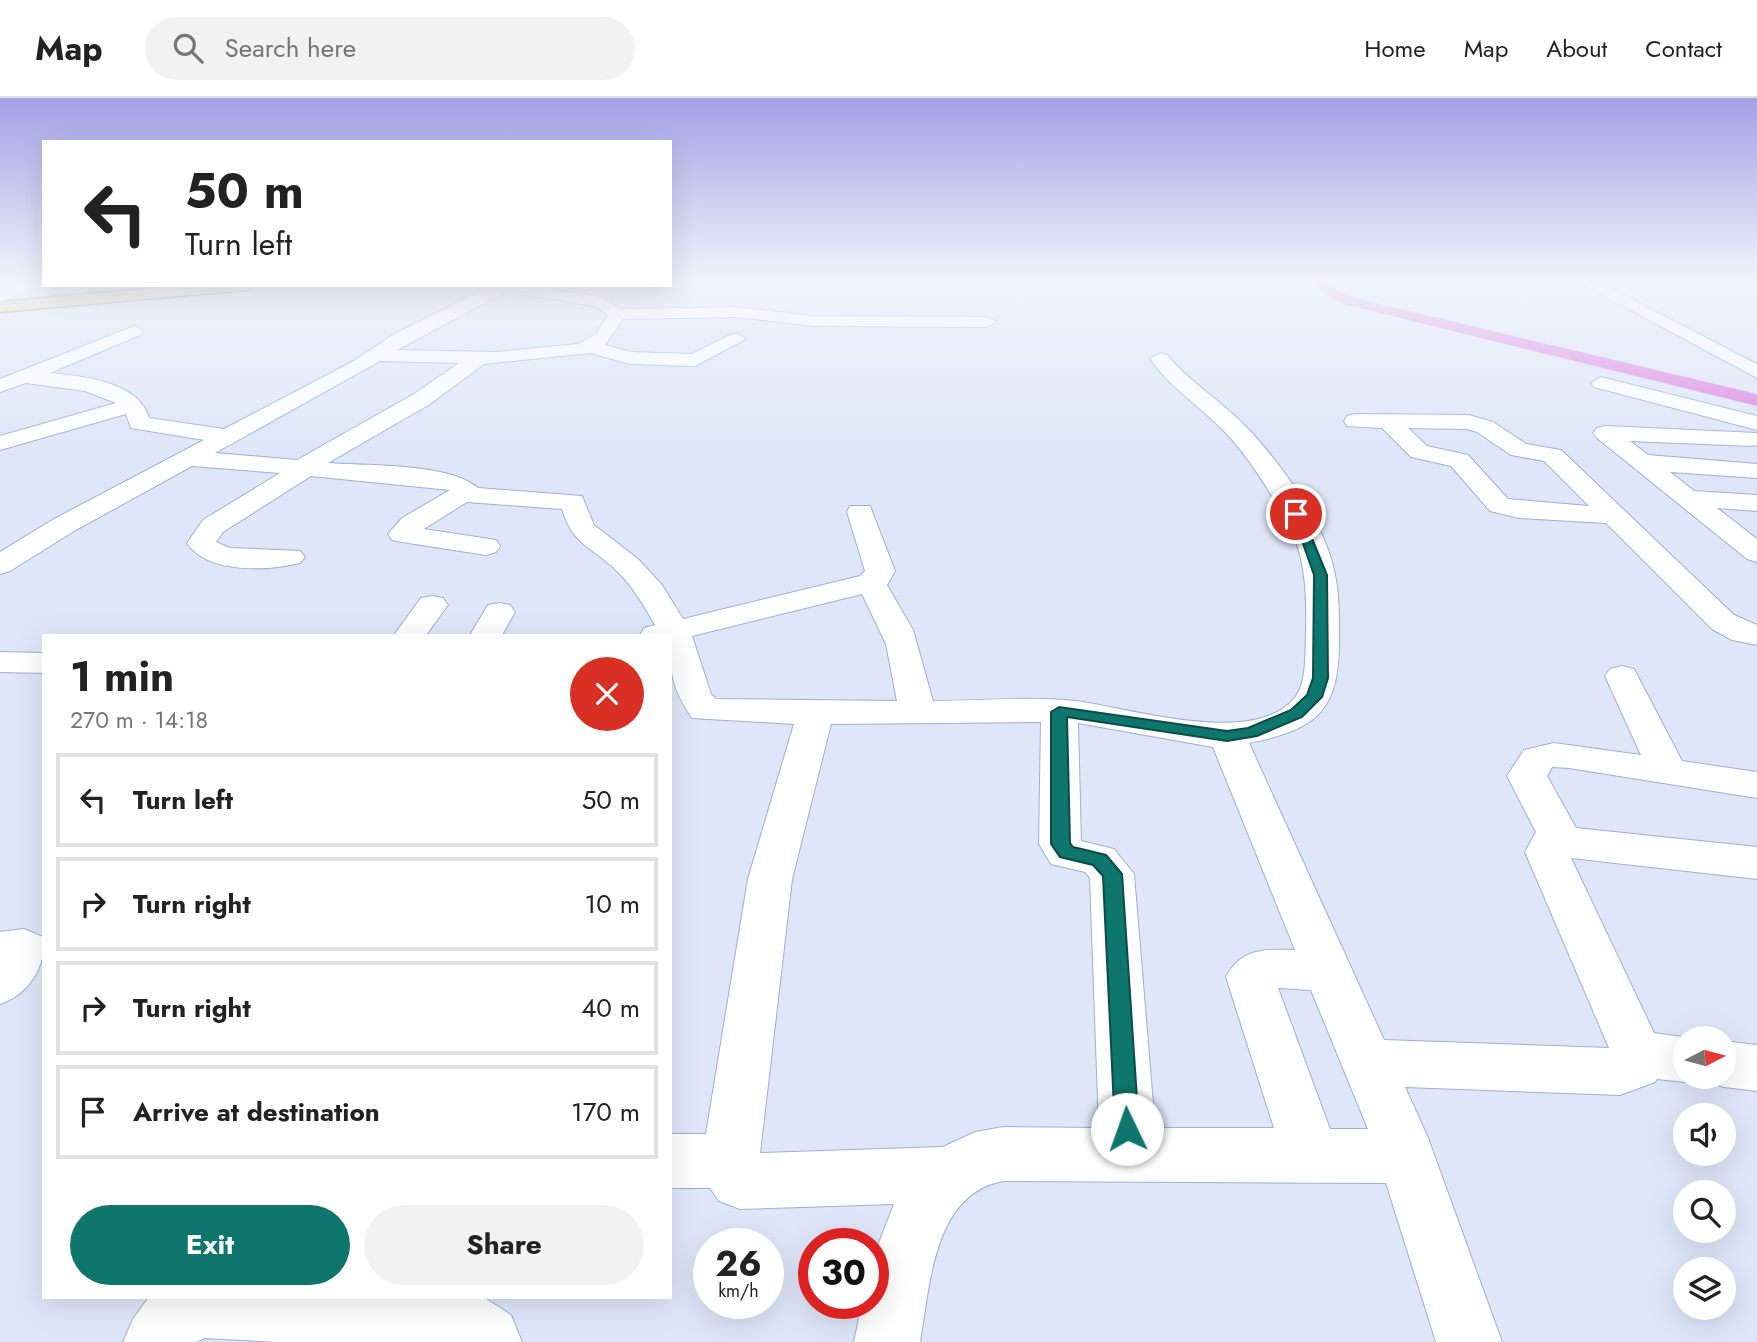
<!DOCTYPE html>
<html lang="en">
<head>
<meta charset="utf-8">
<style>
	:root { --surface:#fff; --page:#f2f2f2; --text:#222; --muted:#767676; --line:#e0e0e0; --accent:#0f766e }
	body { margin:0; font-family:Jost,sans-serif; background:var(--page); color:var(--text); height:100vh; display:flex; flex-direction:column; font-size:26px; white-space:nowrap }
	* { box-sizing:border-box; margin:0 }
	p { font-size:23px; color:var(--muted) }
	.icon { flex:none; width:38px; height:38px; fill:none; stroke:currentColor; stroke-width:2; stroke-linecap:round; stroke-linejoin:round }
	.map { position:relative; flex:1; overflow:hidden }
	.drawer { position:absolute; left:42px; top:536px; width:630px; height:665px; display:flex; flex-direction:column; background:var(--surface); border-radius:0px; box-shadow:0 7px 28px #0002 }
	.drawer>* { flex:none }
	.top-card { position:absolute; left:42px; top:42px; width:630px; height:147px; border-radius:0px; box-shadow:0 7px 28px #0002; background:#fff; color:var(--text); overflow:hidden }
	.needle { width:46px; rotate:84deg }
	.controls { position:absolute; left:1673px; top:928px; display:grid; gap:14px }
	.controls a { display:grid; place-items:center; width:63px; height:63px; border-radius:50%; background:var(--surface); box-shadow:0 7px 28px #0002; font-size:35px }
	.speed { position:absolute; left:693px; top:1130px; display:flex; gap:14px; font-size:35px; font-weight:700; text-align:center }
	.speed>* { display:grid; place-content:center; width:91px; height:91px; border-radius:50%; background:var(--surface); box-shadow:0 7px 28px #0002; line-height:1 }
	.speed small { font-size:18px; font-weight:400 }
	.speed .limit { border:10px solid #d22; background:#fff; color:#111 }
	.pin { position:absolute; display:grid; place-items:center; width:60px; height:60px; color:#fff; margin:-30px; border:4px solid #fff; border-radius:50%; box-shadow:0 2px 7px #0007 }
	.me { position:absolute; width:77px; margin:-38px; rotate:357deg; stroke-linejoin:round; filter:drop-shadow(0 0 5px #0008) }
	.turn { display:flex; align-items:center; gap:24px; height:147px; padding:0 28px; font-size:32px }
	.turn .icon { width:91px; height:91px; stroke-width:2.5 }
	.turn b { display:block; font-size:49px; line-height:60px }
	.round { display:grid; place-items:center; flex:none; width:74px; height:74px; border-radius:37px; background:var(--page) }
	.summary { display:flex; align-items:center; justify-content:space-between; height:119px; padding:0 28px }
	h1 { font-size:42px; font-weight:700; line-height:52px }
	.action { display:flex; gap:14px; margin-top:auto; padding:14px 28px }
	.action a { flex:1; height:80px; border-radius:42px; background:var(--accent); color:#fff; font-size:28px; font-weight:700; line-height:80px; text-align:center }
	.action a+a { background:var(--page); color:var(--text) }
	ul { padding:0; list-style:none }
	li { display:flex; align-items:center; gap:21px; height:94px; margin:0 14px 10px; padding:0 14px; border:4px solid var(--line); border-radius:0px }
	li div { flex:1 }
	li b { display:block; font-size:26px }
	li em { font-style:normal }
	header { display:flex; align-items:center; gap:42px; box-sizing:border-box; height:98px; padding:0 35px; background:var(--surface); border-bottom:2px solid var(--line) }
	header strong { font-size:33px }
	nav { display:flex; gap:38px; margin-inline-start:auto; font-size:24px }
	.search { width:490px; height:63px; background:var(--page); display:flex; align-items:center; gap:18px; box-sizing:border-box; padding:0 24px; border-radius:38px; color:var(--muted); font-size:26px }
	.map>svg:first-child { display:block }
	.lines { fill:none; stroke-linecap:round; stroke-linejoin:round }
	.canal { fill:#df85e1; fill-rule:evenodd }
	.minor-casing { stroke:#9cafd9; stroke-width:2 }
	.major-casing { stroke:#8e7638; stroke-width:3 }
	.minor { fill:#fff; fill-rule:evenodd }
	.major { fill:#e6ce90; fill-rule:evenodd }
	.route { fill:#0f766e; stroke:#0a4d48; stroke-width:2 }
</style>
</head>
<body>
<header>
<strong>Map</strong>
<div class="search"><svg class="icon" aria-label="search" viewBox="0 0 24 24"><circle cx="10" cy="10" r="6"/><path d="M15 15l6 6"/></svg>Search here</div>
<nav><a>Home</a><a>Map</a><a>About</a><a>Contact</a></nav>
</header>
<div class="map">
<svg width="1757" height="1244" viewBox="0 0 1757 1244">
	<rect width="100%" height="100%" fill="#dee6f8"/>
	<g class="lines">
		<!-- canal -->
		<polygon class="canal" points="1316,182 1330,182 1336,193 1363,202 1757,296 1757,308 1343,206 1322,195"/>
		<defs>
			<g id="minor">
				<polygon points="31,182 44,182 45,187 0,204 0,193"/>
				<polygon points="1575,182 1594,182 1757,266 1757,280"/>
				<path d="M494,187H524L601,199L621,211L735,209L813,218L987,219L996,224L987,229L813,228L735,219L623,221L605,247L631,254L692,256L730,237L737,235L746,241L695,268L630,266L590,255L484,266L430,306L328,365C367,368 450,365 478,390L582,398L594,427L638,461L662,487L683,521L860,478L865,473L847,414L850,408H870L895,473L887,487L913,532L933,603C980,603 1030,598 1076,603C1130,610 1257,651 1296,598C1307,583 1305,554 1306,536C1307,494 1306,455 1284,418C1266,388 1247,356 1222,331C1198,307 1170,289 1150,261L1160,255L1167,257C1188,282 1215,299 1238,321C1274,355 1322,421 1333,468C1340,494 1339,522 1339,548C1338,617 1312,632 1249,645L1384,942L1609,950L1525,754L1536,734L1507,678L1524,652L1554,645L1641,657L1605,578L1610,571L1622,568L1634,571L1682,663L1757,674V700L1569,670L1552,669L1547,678L1576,730L1757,749V781L1571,760L1654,935L1690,940H1685V978H1701L1685,984L1657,981L1655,984L1620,997L1405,989L1428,1040L1502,1244H1436L1386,1085L1003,1083C933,1096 930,1187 920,1244H854L862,1206H873V1160L894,1106L740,1111L719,1103L710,1090H670V1036H706L748,781L794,626L692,620C671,589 670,574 670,537H640L644,530L655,527C644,508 634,490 618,474C593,449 573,448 562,411L467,404L424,431L496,442L500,448L496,454L486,457L402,444L392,442L388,436L402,420L450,392L311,378L223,434L216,444L230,450L300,453L305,459L300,465C267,473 208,476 187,445L203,422L280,375L192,368L74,433L10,473L0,476V454L54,421L204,342L131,330L126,316L0,352V338L116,305L85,293L26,285L0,294V281L134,228L143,233L140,237L50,275C81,278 139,283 149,320L224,331L352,264L396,235ZM505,194L596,208L608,217L596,236L578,246L496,254L397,252ZM380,263L459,265L414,296L297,362L215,355ZM862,496L886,546L897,603L716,601L711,596L692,538ZM1041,624L1039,746L1051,766L1085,774L1090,780L1099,1030L1003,1029L975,1034L943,1049L760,1055L792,781L831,626ZM1078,625L1213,649L1295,852C1266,851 1241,850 1226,879L1274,1030H1155L1134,776L1114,751L1081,743ZM1278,890L1311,892L1368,1031H1330Z"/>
				<polygon points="1601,279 1757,318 1757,332 1594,289 1591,285"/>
				<path d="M1355,316L1469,317L1493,324L1526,346L1561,352L1734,517L1757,527V547L1732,542L1712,531L1606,425L1519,420L1490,413L1451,368L1411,359L1382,330L1347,328L1344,323L1347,318ZM1408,330L1467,331L1477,334L1511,357L1544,363L1589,408L1508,401L1468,357L1427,348Z"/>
				<polygon points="1605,328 1757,335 1757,347 1752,348 1630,343 1648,357 1757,366 1757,380 1670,374 1694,393 1757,397 1757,413 1717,410 1757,441 1757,464 1747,461 1597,340 1593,335 1597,330"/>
				<polygon points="432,498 443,500 448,507 426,537 394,537 421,500"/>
				<polygon points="499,505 510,507 515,514 502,537 470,537 488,507"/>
				<polygon points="0,554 44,555 44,575 0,574"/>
				<path d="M24,831L43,839C47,868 28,897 0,906V834Z"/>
				<polygon points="1724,943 1757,947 1757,993 1724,989 1705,982 1703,978 1724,978"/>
				<polygon points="149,1199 483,1199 511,1217 522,1244 278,1244 205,1240 196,1244 123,1244 133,1221"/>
			</g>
			<polygon id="major" points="187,187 255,187 247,192 0,214 0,204"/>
		</defs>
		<!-- minor casing -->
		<use href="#minor" class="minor-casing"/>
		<!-- major casing -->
		<use href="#major" class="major-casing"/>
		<!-- minor -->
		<use href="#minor" class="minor"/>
		<!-- major -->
		<use href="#major" class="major"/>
	</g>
	<!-- sky -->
	<linearGradient id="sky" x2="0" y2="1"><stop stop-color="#a4a1e5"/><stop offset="0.51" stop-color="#f0f4fc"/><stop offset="1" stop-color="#f0f4fc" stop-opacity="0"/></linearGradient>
	<rect width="1757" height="356" fill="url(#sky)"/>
	<!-- route -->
	<polygon class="route" points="1292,414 1302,416 1327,477 1328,580 1322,599 1302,619 1257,638 1227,643 1067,619 1070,745 1073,749 1106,757 1122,776 1139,1031 1136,1039 1127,1042 1119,1039 1115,1031 1103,778 1093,767 1060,759 1051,746 1051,614 1059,609 1227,633 1248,630 1291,612 1307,597 1313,580 1314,477"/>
</svg>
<div class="controls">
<a><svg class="needle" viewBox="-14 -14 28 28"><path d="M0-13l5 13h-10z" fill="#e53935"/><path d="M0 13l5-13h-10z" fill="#767676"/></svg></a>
<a><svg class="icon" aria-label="sound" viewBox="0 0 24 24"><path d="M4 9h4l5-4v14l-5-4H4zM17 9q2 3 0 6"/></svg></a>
<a><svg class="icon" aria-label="search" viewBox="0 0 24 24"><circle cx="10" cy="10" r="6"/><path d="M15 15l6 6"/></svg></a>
<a><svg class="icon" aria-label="layers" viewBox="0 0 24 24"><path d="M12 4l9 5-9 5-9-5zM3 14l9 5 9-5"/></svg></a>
</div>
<div class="speed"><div>26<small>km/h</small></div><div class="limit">30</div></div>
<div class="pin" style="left:1296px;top:416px;background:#d93025"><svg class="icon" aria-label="arrive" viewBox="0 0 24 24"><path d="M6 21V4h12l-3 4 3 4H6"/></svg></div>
<svg class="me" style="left:1127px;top:1031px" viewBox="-20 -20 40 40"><circle r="19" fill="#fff"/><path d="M0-13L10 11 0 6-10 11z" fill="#0f766e"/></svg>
<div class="top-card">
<div class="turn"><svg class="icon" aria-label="left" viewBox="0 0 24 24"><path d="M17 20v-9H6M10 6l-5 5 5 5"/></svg><div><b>50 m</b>Turn left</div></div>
</div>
<section class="drawer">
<div class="summary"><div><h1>1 min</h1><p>270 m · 14:18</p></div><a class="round" style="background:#d93025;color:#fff"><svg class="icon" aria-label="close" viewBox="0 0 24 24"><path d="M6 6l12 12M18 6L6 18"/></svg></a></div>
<ul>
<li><svg class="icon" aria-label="left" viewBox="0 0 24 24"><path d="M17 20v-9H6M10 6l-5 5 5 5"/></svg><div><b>Turn left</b></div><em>50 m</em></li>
<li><svg class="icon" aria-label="right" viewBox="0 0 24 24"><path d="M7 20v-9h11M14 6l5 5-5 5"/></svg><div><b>Turn right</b></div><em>10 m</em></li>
<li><svg class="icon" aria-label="right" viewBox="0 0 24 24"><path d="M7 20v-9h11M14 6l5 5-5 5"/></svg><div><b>Turn right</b></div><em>40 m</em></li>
<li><svg class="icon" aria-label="arrive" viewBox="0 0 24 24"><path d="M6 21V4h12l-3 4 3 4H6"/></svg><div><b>Arrive at destination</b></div><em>170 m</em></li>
</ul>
<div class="action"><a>Exit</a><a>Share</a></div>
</section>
</div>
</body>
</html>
